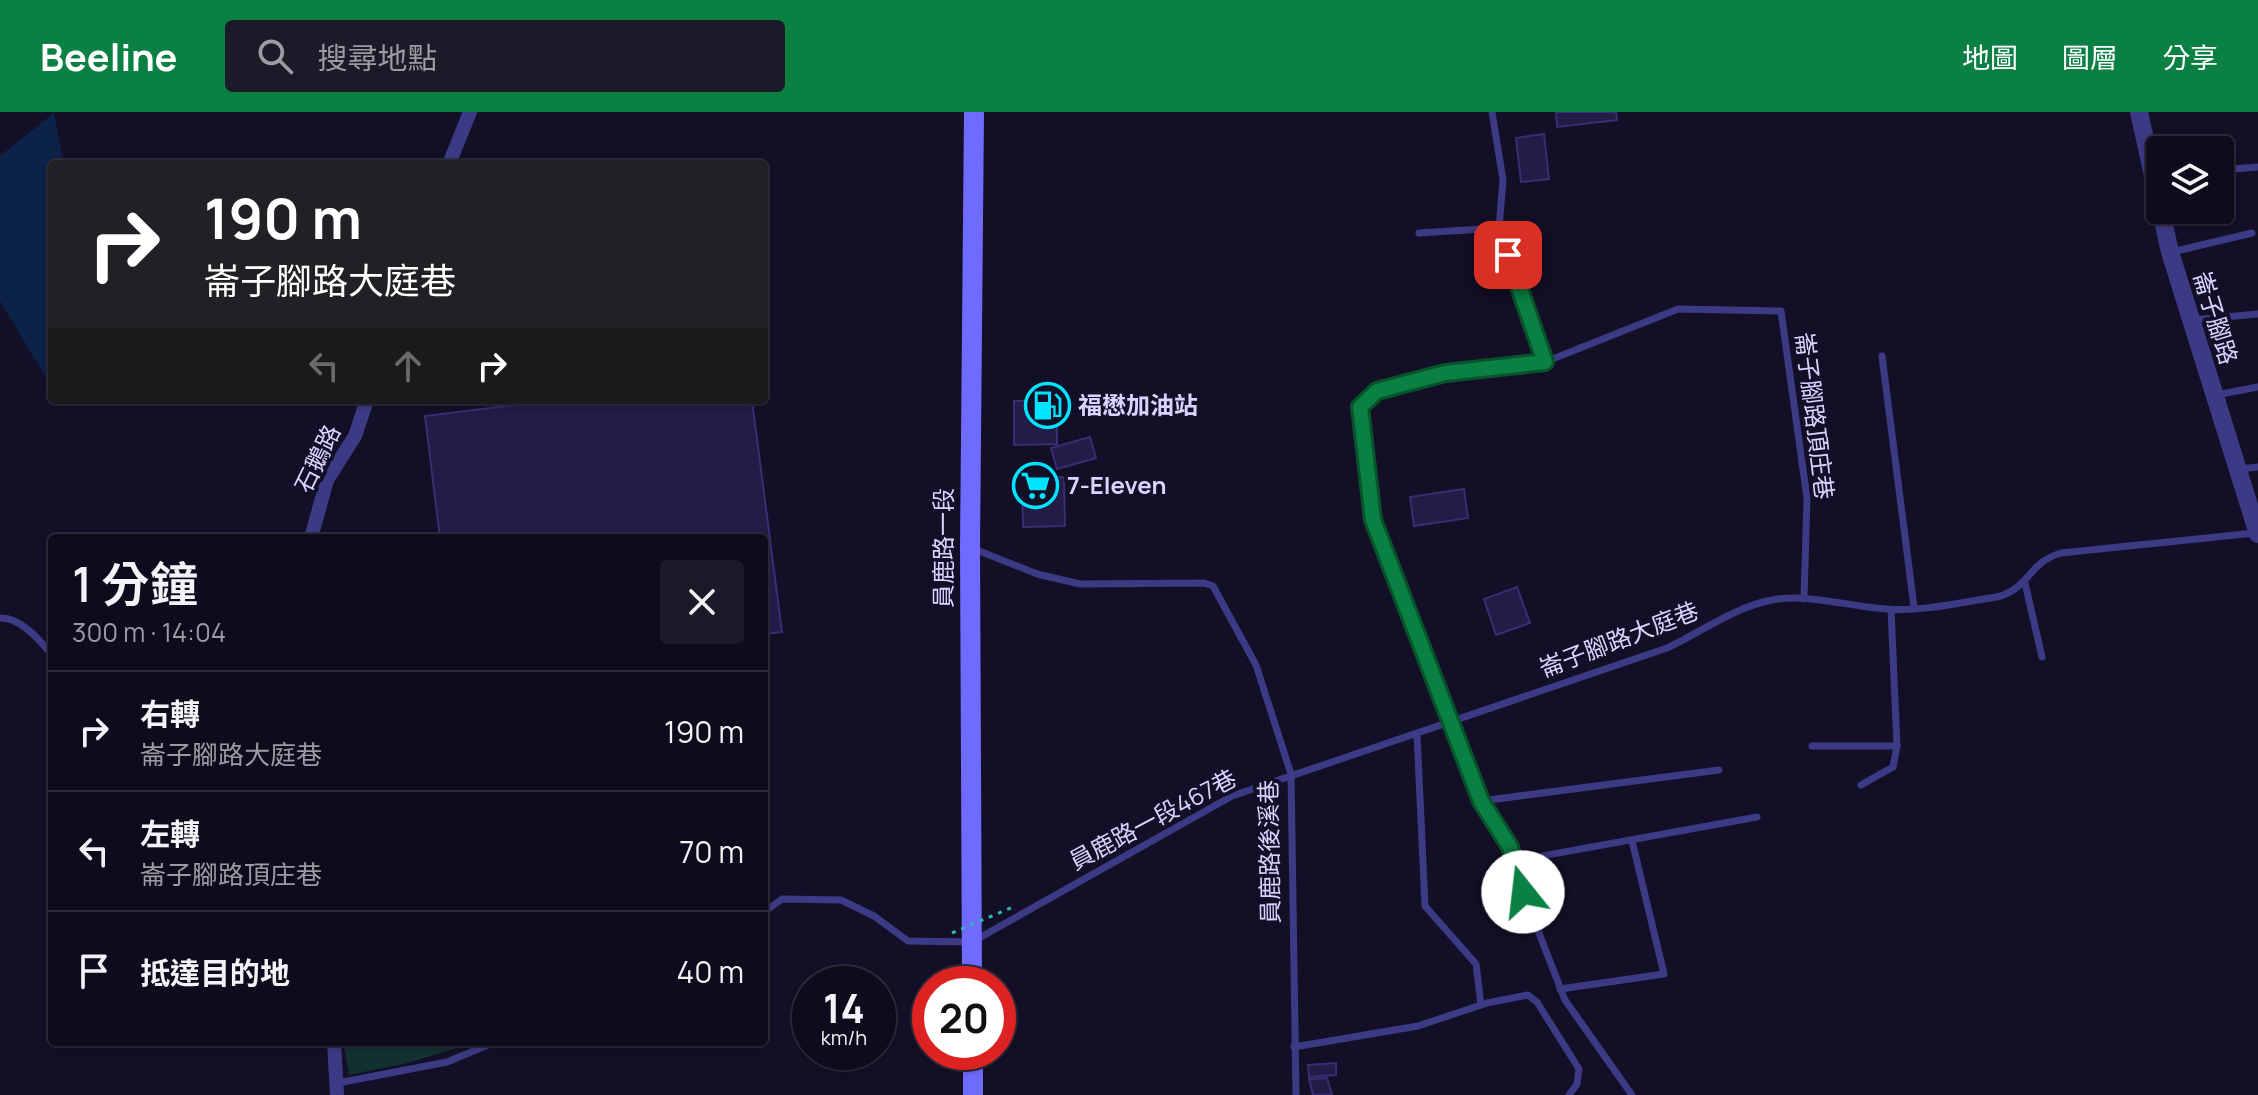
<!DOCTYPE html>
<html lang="zh-TW">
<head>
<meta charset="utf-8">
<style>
	:root { --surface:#0e0b1c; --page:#1c1929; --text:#f1f3f6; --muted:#9b9ba3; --line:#2e2b3b; --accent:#0b8043 }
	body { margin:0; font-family:Manrope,"Noto Sans TC",sans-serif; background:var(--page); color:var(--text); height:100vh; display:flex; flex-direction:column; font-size:30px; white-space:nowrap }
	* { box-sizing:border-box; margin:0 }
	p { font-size:26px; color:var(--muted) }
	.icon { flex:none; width:44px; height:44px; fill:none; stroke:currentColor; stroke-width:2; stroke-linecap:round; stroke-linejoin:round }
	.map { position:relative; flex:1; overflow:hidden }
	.sheet { position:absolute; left:48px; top:422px; width:720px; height:512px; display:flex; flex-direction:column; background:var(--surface); border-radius:8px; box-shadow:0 2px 6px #0004,0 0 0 2px var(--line) }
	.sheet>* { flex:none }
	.guide { position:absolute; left:48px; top:48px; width:720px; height:244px; border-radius:8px; box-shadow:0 2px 6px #0004,0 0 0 2px var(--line); background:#202124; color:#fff; overflow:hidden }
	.fabs { position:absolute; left:2146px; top:24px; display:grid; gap:16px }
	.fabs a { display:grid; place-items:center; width:88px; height:88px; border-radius:8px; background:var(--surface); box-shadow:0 2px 6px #0004,0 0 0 2px var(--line); font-size:40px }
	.speed { position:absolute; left:792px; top:854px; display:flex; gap:16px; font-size:40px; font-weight:700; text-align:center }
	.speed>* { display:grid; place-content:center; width:104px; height:104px; border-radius:50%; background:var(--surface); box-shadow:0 2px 6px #0004,0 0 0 2px var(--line); line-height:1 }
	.speed small { font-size:20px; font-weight:400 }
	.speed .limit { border:12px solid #d22; background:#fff; color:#111 }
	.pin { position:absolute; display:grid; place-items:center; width:68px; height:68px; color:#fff; margin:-34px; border-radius:16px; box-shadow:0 4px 12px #0006 }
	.me { position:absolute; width:88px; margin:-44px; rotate:344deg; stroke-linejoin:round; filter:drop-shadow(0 0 6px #0008) }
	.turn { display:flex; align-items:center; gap:28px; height:168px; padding:0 24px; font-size:36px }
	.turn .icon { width:104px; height:104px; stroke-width:2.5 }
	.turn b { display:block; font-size:56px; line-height:68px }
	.lanes { display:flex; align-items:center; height:76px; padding:0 24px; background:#0003; justify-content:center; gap:40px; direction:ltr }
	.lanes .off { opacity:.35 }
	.round { display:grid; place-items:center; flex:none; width:84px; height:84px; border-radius:8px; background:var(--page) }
	.head { display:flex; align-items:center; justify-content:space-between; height:136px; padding:0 24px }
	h1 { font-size:48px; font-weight:600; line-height:60px }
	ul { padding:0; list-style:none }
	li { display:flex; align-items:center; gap:24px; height:120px; padding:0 24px; border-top:2px solid var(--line) }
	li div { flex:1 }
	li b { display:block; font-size:30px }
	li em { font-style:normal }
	header { display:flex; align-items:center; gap:48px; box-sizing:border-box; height:112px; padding:0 40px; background:var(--accent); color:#fff }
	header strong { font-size:38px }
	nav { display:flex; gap:44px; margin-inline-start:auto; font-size:28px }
	.search { width:560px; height:72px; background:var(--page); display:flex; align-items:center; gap:20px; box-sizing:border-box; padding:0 28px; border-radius:8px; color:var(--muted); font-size:30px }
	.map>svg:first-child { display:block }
	.green { fill:#12302f }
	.water { fill:#0c2248 }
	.building { fill:#241b47; stroke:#3b2d73; stroke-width:2 }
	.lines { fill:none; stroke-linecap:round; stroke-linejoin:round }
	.service { stroke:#3d3a85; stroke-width:7 }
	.minor { stroke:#3d3a85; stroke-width:14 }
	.tertiary { stroke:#3d3a85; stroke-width:18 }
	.secondary { stroke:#6f6bff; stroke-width:20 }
	.path-bridge { stroke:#2fb8b0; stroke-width:3; stroke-dasharray:4 6; stroke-linecap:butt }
	.route-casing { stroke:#07532c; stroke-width:20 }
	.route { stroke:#0b8043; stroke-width:14 }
	.labels { text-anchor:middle; stroke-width:8; stroke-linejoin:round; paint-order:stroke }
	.street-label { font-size:24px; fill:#d9d4ff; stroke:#130f26 }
	.poi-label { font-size:24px; font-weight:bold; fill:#d9d4ff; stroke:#130f26; text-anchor:start }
</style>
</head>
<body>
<header>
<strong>Beeline</strong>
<div class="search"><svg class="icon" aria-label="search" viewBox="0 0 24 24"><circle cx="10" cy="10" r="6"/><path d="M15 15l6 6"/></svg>搜尋地點</div>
<nav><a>地圖</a><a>圖層</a><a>分享</a></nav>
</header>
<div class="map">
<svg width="2258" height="983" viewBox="0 0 2258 983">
	<rect width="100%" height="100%" fill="#130f26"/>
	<!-- green -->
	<polygon class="green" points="343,930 476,930 408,951 349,963"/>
	<!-- water -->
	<polygon class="water" points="54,1 63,48 62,52 52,52 52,197 45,264 0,189 0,44"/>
	<!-- building -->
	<g class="building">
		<polygon points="1556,0 1616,0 1617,8 1557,15"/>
		<polygon points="1544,22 1549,67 1521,70 1516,26"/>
		<polygon points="555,288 752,288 782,520 764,522 764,426 440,426 425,304"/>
		<polygon points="1014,289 1057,289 1057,332 1014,333"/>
		<polygon points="1090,325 1096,346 1057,357 1051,336"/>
		<polygon points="1064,365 1065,414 1023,415 1022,367"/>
		<polygon points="1464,377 1468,406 1414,414 1410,385"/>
		<polygon points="1517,475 1530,511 1496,523 1484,487"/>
		<polygon points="1336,951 1336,963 1309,965 1308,953"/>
		<polygon points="1327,966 1332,983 1313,983 1309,967"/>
	</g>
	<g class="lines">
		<!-- service -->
		<g class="service">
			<polyline points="1492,0 1503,68 1499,116 1545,250 1678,197 1781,199 1807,386 1804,487"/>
			<polyline points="2220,58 2258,55"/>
			<polyline points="1419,121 1499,116"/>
			<polyline points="2172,140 2252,121"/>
			<polyline points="2192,208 2258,202"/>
			<polyline points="1882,244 1914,495"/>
			<polyline points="1545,250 1445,261 1377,279 1360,295 1373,408 1481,689 1510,735 1523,780 1565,888 1632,983"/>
			<polyline points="2216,283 2258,275"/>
			<polyline points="2240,357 2258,355"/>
			<polyline points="972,436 1037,462 1080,472 1204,471 1213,474 1256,553 1291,662 1296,983"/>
			<polyline points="2025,471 2042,545"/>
			<path d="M0,506C20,505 40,528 52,543"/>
			<polyline points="1417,621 1425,794 1476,852 1481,893"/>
			<polyline points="1812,634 1897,634"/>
			<polyline points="1861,673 1893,655 1897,634 1891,498"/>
			<polyline points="1481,689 1719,658"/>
			<polyline points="1514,749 1757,705"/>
			<path d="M764,800L782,787L841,788L874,804L908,829L972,830L1232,684L1667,536C1701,520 1735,495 1772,488C1810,481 1849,495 1887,497C1922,500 1962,490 1997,485C2031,476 2027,451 2061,441L2255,421"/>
			<polyline points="1560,877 1664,862 1632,729"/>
			<polyline points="1294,935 1418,914 1487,891 1528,883 1537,890 1579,957 1577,972 1569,983"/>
			<polyline points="338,971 447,950 495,930"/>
		</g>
		<!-- minor -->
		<g class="minor">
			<polyline points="449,52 470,0"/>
			<polyline points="311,426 327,368 355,324 367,288"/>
			<polyline points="334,930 337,983"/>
		</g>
		<!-- tertiary -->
		<polyline class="tertiary" points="2139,0 2170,140 2258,422"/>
		<!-- secondary -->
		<g class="secondary">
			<polyline points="972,872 970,435 974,0"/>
			<polyline points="973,940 973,983"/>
		</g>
		<!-- path-bridge -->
		<polyline class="path-bridge" points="952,821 1013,795"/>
	</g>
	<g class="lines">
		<defs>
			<polyline id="route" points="1508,143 1545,250 1445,261 1377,279 1360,295 1373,408 1481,689 1510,735 1523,780"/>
		</defs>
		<!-- route casing -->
		<use href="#route" class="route-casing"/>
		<!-- route -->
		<use href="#route" class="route"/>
	</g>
	<!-- icons -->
	<defs>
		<symbol id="fuel-ring" viewBox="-11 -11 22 22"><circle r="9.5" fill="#130f26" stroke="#00e5ff" stroke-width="1.5"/><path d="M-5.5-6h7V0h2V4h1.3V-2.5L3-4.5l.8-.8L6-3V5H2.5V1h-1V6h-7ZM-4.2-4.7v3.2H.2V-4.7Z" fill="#00e5ff"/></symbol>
		<symbol id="supermarket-ring" viewBox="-11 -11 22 22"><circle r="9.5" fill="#130f26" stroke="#00e5ff" stroke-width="1.5"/><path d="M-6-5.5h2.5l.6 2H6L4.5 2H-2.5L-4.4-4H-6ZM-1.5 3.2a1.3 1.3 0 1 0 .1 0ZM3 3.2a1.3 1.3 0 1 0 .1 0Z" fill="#00e5ff"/></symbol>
	</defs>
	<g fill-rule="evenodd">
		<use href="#fuel-ring" x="1022" y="268" width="51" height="51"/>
		<use href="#supermarket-ring" x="1010" y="348" width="51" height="51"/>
	</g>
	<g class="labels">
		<!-- street labels -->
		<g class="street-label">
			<text transform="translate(2215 206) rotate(73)" y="8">崙子腳路</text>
			<text transform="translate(1814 304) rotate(83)" y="8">崙子腳路頂庄巷</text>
			<text transform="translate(318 347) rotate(-64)" y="8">石鵝路</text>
			<text transform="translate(944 436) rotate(-90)" y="8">員鹿路一段</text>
			<text transform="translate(1619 528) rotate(-21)" y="8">崙子腳路大庭巷</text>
			<text transform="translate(1153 708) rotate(-28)" y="8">員鹿路一段467巷</text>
			<text transform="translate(1270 740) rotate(-91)" y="8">員鹿路後溪巷</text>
		</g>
		<!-- poi labels -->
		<g class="poi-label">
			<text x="1078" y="302">福懋加油站</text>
			<text x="1067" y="382">7-Eleven</text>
		</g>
	</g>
</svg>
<div class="fabs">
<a><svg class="icon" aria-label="layers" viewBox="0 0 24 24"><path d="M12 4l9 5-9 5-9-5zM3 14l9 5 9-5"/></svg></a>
</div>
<div class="speed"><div>14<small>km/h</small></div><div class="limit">20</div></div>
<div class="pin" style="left:1508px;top:143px;background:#d93025"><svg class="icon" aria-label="arrive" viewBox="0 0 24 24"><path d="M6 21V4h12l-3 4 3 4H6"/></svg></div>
<svg class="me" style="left:1523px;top:780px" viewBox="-20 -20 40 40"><circle r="19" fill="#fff"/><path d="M0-13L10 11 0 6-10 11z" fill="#0b8043"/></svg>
<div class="guide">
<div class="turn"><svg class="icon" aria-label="right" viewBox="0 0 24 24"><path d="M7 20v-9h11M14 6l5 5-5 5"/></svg><div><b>190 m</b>崙子腳路大庭巷</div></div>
<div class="lanes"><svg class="icon off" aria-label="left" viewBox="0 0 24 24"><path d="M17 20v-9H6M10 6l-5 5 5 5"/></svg><svg class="icon off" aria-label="ahead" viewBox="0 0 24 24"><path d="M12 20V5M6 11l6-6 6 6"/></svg><svg class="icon" aria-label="right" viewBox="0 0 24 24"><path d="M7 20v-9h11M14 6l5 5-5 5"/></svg></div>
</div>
<section class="sheet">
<div class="head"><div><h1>1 分鐘</h1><p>300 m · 14:04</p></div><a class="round"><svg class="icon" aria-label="close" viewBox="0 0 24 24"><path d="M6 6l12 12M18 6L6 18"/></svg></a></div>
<ul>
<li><svg class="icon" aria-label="right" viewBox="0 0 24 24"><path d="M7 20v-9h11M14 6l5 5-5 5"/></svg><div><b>右轉</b><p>崙子腳路大庭巷</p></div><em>190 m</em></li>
<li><svg class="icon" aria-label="left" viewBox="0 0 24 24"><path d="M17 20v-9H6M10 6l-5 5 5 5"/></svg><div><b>左轉</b><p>崙子腳路頂庄巷</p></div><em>70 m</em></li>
<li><svg class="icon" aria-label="arrive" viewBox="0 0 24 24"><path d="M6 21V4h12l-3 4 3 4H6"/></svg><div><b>抵達目的地</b></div><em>40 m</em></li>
</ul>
</section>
</div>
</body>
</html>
